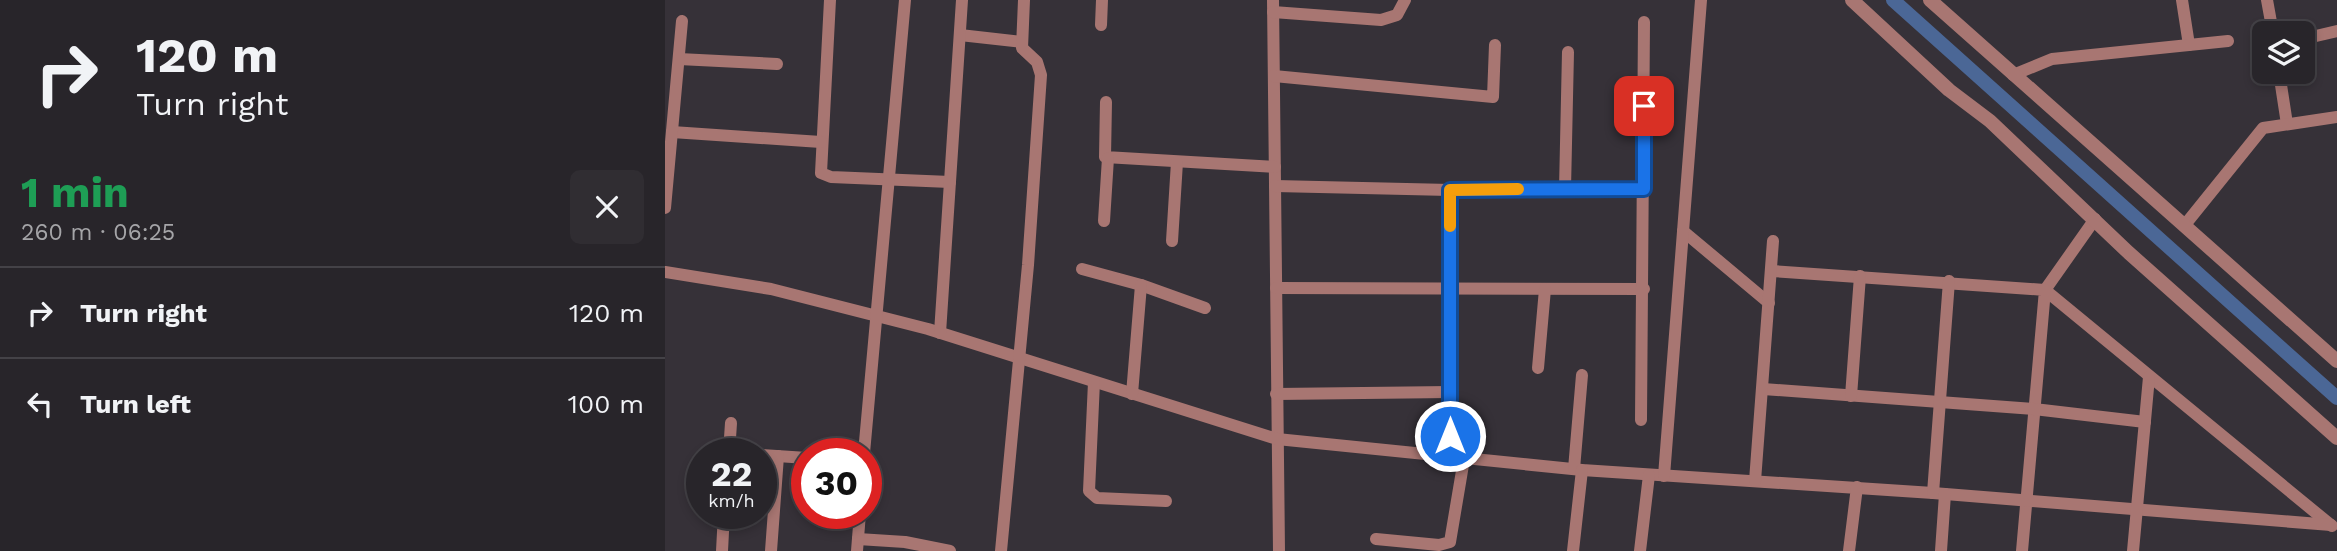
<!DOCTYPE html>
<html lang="en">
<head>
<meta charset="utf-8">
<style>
	:root { --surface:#28252a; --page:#302d32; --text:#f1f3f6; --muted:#a5a5a8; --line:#444247 }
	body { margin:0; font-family:"Work Sans",sans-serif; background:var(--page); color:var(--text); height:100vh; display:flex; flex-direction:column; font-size:26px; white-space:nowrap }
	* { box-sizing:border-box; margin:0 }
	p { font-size:23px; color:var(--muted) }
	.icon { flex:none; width:38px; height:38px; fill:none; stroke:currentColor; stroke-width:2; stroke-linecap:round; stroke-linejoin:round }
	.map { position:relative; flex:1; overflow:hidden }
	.sheet { display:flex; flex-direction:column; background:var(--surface); width:665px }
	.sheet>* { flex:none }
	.banner { background:#28252a; color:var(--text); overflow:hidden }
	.controls { position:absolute; left:1587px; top:21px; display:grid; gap:14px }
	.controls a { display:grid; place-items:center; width:63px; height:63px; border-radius:10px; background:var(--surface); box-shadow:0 4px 10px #0003,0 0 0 2px var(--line); font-size:35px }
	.speed { position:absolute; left:21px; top:438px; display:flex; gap:14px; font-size:35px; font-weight:700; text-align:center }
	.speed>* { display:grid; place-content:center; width:91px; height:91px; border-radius:50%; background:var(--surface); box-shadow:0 4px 10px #0003,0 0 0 2px var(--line); line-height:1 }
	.speed small { font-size:18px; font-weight:400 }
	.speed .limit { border:10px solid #d22; background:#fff; color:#111 }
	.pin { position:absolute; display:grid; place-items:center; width:60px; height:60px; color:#fff; margin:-30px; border-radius:14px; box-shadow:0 4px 10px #0006 }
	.me { position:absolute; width:77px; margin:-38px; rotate:0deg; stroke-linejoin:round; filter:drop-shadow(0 0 5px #0008) }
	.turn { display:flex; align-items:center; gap:24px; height:147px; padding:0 21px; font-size:32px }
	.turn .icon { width:91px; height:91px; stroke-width:2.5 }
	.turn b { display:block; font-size:49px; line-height:60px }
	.round { display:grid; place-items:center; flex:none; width:74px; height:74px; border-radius:10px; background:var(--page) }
	.summary { display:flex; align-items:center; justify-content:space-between; height:119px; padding:0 21px }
	h1 { font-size:42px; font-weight:700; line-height:52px; color:#1e9e55 }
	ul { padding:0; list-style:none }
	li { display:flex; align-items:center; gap:21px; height:91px; padding:0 21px; border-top:2px solid var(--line) }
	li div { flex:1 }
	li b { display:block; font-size:26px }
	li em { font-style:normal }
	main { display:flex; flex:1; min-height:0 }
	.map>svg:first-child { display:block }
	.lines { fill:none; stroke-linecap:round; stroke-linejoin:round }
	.canal { stroke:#4b6796; stroke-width:14 }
	.minor { stroke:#a87672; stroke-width:12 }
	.tertiary { stroke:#a87672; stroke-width:14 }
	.route-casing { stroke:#114b97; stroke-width:18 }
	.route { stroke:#1a73e8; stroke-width:12 }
	.slow { stroke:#f59e0b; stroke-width:12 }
</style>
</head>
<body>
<main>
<section class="sheet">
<div class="banner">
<div class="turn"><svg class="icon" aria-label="right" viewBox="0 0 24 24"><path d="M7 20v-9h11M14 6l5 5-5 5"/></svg><div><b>120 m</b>Turn right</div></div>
</div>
<div class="summary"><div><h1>1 min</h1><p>260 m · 06:25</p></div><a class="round"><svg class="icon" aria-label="close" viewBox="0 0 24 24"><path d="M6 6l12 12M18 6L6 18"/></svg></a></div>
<ul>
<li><svg class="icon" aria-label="right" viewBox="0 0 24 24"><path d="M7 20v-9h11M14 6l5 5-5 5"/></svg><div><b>Turn right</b></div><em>120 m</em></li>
<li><svg class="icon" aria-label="left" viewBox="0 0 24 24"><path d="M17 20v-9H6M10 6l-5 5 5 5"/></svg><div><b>Turn left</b></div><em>100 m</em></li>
</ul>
</section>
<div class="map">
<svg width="1672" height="551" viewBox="0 0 1672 551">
	<rect width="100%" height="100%" fill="#363138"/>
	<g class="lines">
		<!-- canal -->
		<polyline class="canal" points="1228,0 1672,398"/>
		<!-- minor -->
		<g class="minor">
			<polyline points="165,0 156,173 166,177 285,182"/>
			<polyline points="608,0 614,551"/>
			<polyline points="1517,0 1524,45"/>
			<polyline points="1602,0 1608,33"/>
			<polyline points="608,12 716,20 732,15 740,0"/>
			<polyline points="436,25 437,0"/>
			<polyline points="295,35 357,42"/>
			<polyline points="1638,39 1672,31"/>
			<polyline points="14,59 112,64"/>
			<polyline points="1614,72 1622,124"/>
			<polyline points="1348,75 1387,59 1563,41"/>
			<polyline points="609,76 828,97 830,45"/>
			<polyline points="441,102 440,157 610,167"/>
			<polyline points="7,132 156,142"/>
			<polyline points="610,186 785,190 979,189"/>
			<polyline points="900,189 903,52"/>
			<polyline points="785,190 785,458"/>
			<polyline points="0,208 17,21"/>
			<polyline points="1430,219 1380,290 1667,526"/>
			<polyline points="439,221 443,158"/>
			<polyline points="1519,226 1598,128 1672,117"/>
			<polyline points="1018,231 1104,303"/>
			<polyline points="507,241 512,162"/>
			<polyline points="417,269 476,285 540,308"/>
			<polyline points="1107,271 1380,290 1357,551"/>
			<polyline points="0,272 106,289 263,329 612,439 917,470 1268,493 1666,525"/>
			<polyline points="611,288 979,289"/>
			<polyline points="275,333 297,0"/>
			<polyline points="873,368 880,289"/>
			<polyline points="429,382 424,491 432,498 501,501"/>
			<polyline points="1098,389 1369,409 1480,422"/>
			<polyline points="467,394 476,285"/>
			<polyline points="611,394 785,392"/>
			<polyline points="1186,396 1195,276"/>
			<polyline points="976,420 979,22"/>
			<polyline points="64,453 66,423"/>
			<polyline points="199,453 240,0"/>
			<polyline points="96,455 142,458"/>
			<polyline points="909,469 917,375"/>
			<polyline points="999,476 1036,0"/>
			<polyline points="1090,481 1108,241"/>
			<polyline points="1268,493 1284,281"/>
			<polyline points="193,539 240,542 285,551"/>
			<polyline points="711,539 774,545 785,542 799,459"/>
			<polyline points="57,551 59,513"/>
			<polyline points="106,551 113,456"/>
			<polyline points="192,551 195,513"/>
			<polyline points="336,551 363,265 376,75 372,62 357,48 359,0"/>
			<polyline points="908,551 917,470"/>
			<polyline points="975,551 984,475"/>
			<polyline points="1184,551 1192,487"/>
			<polyline points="1276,551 1280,494"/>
			<polyline points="1468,551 1484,377"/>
		</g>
		<!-- tertiary -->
		<g class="tertiary">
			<polyline points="1187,0 1284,90 1325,121 1464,253 1672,438"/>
			<polyline points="1265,0 1672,361"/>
		</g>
	</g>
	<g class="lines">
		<defs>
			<polyline id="route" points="785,436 785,190 979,189 979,106"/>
		</defs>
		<!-- route casing -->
		<use href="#route" class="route-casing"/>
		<!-- route -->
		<use href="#route" class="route"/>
		<!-- slow -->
		<polyline class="slow" points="785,226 785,190 853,189"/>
	</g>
</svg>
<div class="controls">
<a><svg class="icon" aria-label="layers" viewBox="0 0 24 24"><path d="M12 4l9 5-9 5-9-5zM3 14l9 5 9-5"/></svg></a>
</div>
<div class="speed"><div>22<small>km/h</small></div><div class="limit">30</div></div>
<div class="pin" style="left:979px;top:106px;background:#d93025"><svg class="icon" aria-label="arrive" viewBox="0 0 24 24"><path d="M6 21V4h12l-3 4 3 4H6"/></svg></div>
<svg class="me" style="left:785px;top:436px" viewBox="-20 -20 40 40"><circle r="17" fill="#1a73e8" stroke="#fff" stroke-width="3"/><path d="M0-11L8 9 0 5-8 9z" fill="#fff"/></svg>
</div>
</main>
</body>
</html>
